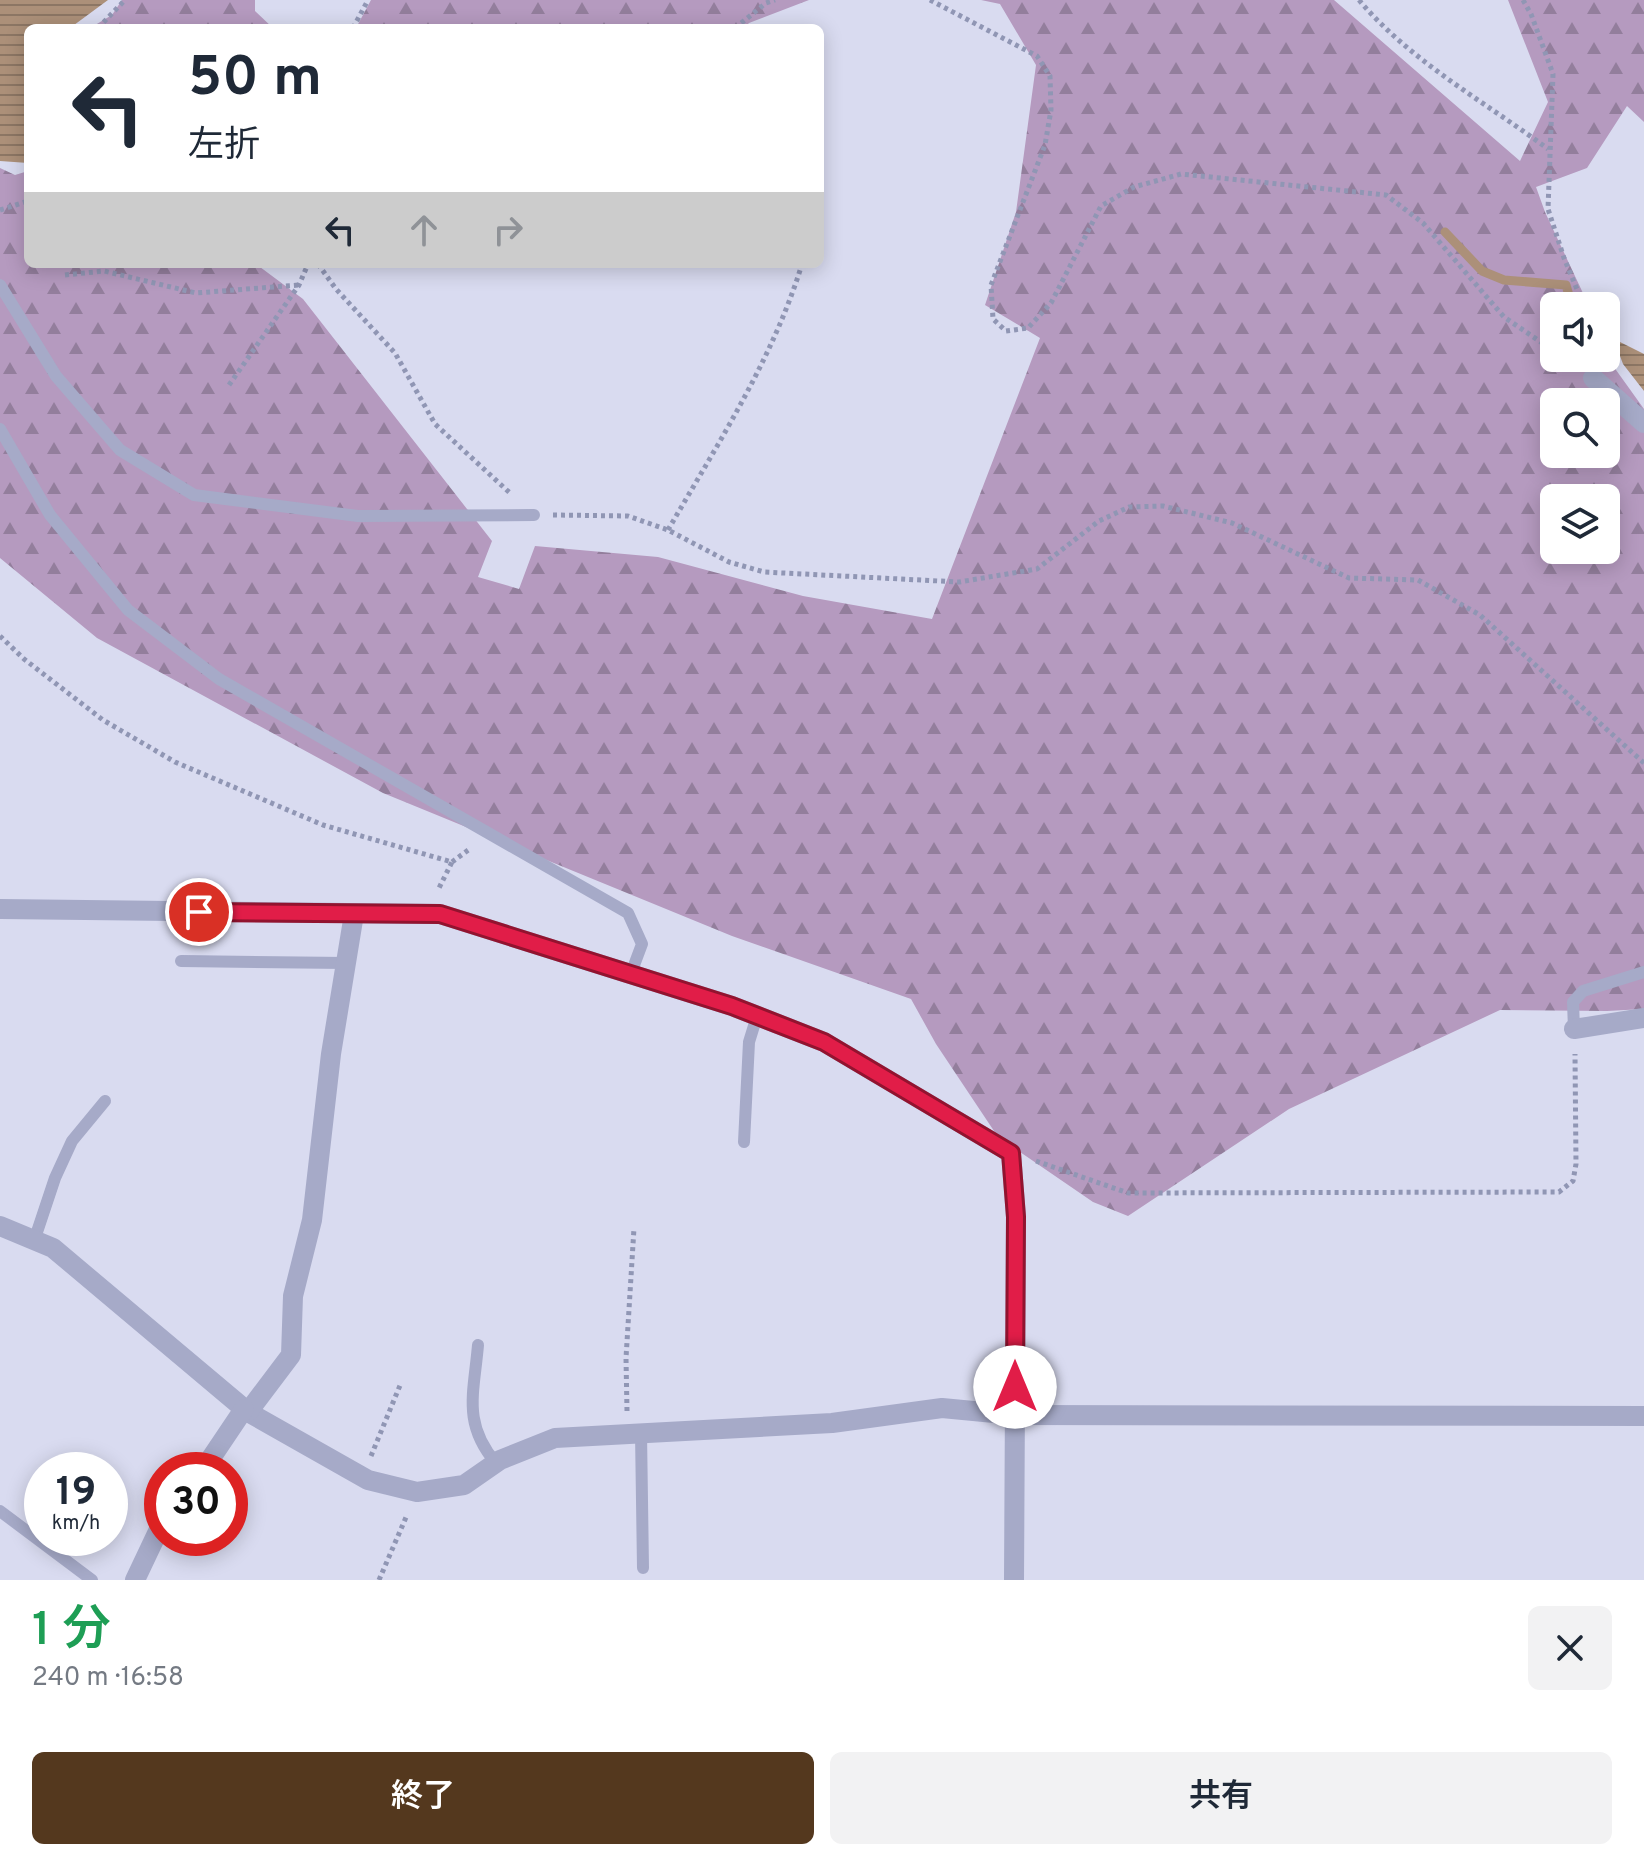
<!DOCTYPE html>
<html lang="ja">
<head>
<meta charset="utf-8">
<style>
	:root { --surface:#fff; --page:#f2f2f3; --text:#1f2937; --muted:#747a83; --accent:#54381e }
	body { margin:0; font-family:Overpass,"Noto Sans JP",sans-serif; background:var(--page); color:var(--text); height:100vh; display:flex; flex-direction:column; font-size:30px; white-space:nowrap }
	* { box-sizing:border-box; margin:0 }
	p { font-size:26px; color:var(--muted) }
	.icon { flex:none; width:44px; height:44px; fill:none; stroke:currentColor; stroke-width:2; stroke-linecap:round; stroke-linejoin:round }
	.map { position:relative; height:1580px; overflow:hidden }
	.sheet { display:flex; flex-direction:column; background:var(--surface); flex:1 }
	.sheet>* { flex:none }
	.banner { position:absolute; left:24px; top:24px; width:800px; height:244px; border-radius:12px; box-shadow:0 4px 20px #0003; background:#fff; color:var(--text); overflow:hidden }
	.tools { position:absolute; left:1540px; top:292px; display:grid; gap:16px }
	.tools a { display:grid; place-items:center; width:80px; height:80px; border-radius:12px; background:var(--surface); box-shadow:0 4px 20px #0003; font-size:40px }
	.speed { position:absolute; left:24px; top:1452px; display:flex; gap:16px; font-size:40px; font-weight:700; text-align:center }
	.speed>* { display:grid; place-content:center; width:104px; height:104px; border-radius:50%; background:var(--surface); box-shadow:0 4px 20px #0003; line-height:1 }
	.speed small { font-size:20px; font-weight:400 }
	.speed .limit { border:12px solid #d22; background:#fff; color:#111 }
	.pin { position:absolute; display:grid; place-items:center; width:68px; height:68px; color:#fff; margin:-34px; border:4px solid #fff; border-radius:50%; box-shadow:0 2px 8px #0007 }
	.me { position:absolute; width:88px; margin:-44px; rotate:0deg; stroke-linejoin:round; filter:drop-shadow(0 0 6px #0008) }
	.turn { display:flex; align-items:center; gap:28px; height:168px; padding:0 32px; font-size:36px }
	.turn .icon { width:104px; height:104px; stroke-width:2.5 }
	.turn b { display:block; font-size:56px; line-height:68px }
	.lanes { display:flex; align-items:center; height:76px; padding:0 32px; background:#0003; justify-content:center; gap:40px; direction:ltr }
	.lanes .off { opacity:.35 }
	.round { display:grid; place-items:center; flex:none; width:84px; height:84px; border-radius:12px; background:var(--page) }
	.summary { display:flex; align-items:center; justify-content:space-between; height:136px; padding:0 32px }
	h1 { font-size:48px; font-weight:600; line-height:60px; color:#1e9e55 }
	.primary-button { display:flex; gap:16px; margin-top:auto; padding:16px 32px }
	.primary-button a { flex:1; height:92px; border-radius:12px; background:var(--accent); color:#fff; font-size:32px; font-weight:600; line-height:92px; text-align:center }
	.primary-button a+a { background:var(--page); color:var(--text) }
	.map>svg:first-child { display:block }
	.forest { fill:url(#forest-firs); fill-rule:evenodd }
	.water { fill:url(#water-rules) }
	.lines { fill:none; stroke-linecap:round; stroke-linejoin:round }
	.stream { stroke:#ac9079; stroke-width:9 }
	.path { stroke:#9096b4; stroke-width:5; stroke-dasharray:4 4; stroke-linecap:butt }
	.service { stroke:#a6aac8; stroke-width:12 }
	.minor { stroke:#a6aac8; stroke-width:20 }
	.route-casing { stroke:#92132f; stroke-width:20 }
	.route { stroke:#e11d48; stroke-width:14 }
</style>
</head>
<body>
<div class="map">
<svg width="1644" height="1580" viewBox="0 0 1644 1580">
	<defs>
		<pattern id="forest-firs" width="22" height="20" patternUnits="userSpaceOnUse" patternTransform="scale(2)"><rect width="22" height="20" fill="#b59abf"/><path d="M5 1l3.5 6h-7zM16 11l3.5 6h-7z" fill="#937e9c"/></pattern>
		<pattern id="water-rules" width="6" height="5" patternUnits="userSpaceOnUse" patternTransform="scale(2)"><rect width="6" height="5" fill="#ac9079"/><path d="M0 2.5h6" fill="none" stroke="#8c7664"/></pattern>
	</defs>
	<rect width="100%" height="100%" fill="#d9dbf0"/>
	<!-- forest -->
	<g class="forest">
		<polygon points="122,0 255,0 255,11 273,28 90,28 112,15"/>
		<polygon points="371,0 809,0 749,23 744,28 356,28"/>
		<path d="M981,0H1334L1520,161L1548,102L1508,0H1644V122L1627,106L1587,168L1536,187L1545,212L1589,306H1554V358H1606V356L1644,409V1009L1607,1011L1500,1010L1289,1109L1128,1216L1093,1202L998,1137L936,1044L911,999L732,936L383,793L97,638L0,558V168L15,175L28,171V264H256L303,299L492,541L478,577L519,589L535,546L658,557L803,596L932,619L1040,338L985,305L1016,212L1036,65L1000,4ZM1554,402H1606V454H1554ZM1554,498H1606V550H1554Z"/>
	</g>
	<!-- water -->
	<g class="water">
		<polygon points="0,0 108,0 70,28 28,28 28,163 0,161"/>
		<polygon points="1606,335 1644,354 1644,391 1623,364 1617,348 1606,339"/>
	</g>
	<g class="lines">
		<!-- stream -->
		<polyline class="stream" points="1445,232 1482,271 1504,280 1566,285 1572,306"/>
		<!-- path -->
		<g class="path">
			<polyline points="930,0 1037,56 1050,76 1051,110 1045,145 991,285 993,319 1006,331 1028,328 1051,303 1101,206 1134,187 1181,174 1386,195 1423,223 1504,317 1554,351"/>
			<path d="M1359,0C1410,61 1485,102 1548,149"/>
			<polyline points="1523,0 1531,14 1553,74 1548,209 1564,258 1584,306"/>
			<polyline points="98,28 125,0"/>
			<polyline points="353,28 368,0"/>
			<polyline points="735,28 766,3 775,0"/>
			<polyline points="0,210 28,201"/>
			<polyline points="318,264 336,289 395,353 435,424 511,494"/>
			<polyline points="65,275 104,271 196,293 299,285"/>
			<polyline points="229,385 299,285 308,264"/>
			<polyline points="553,515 628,516 668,530 729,562 764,572 959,582 1037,569 1099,521 1129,507 1163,506 1232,523 1349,578 1418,580 1480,615 1644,763"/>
			<path d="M668,530C717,445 773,359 802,264"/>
			<polyline points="0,636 24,659 103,720 175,762 323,825 452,862 438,890"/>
			<polyline points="452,862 471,848"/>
			<polyline points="1036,1161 1128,1193 1559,1192 1573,1181 1576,1164 1575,1054"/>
			<polyline points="627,1411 626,1358 634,1228"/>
			<polyline points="371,1456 401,1383"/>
			<polyline points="379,1580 407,1515"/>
		</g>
		<!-- service -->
		<g class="service">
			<polyline points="0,285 56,376 120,450 194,495 358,516 534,515"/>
			<polyline points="0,429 50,515 128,610 219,679 628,913 642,944 630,976"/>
			<polyline points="181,961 346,963"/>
			<polyline points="1574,1029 1573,1002 1583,991 1644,972"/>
			<polyline points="744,1142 749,1042 757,1016"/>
			<polyline points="34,1241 55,1178 72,1141 105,1101"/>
			<path d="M478,1345C474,1393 462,1423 496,1463"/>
			<polyline points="641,1433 643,1568"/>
			<polyline points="0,1511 92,1580"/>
		</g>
		<!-- minor -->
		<g class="minor">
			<polyline points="1593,378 1644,423"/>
			<polyline points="0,909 440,914 732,1006 824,1042 1011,1153 1016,1217 1014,1580"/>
			<polyline points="1574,1029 1644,1018"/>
			<polyline points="0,1226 53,1248 248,1412 368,1480 417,1492 464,1485 500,1460 555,1438 832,1423 942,1408 1015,1415 1644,1416"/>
			<polyline points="248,1412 291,1355 293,1296 312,1220 331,1054 354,914"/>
			<polyline points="203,1470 244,1409"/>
			<polyline points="135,1580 162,1523"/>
		</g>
	</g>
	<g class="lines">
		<defs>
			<polyline id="route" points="199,912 440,914 732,1006 824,1042 1011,1153 1016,1217 1015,1387"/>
		</defs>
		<!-- route casing -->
		<use href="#route" class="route-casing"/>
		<!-- route -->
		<use href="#route" class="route"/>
	</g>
</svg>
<div class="tools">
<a><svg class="icon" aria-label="sound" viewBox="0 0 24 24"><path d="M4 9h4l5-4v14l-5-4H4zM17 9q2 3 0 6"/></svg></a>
<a><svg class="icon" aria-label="search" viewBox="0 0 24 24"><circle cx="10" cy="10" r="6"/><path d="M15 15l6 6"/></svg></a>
<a><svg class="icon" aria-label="layers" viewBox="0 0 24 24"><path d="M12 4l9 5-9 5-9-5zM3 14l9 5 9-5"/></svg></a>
</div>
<div class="speed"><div>19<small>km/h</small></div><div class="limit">30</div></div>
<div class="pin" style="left:199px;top:912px;background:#d93025"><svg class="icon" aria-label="arrive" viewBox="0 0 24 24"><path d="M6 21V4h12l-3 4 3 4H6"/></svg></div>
<svg class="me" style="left:1015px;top:1387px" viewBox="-20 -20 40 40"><circle r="19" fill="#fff"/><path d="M0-13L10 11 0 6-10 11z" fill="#e11d48"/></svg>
<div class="banner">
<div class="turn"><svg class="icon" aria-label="left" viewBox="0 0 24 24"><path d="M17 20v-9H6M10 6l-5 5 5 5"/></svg><div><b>50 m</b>左折</div></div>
<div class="lanes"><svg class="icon" aria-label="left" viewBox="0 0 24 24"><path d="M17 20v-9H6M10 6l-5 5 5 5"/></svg><svg class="icon off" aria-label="ahead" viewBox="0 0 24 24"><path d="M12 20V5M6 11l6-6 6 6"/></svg><svg class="icon off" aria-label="right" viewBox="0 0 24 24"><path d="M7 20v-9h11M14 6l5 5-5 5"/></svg></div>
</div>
</div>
<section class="sheet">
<div class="summary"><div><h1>1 分</h1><p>240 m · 16:58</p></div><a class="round"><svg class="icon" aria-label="close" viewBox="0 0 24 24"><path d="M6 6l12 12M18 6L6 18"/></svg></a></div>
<div class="primary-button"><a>終了</a><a>共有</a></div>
</section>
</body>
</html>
